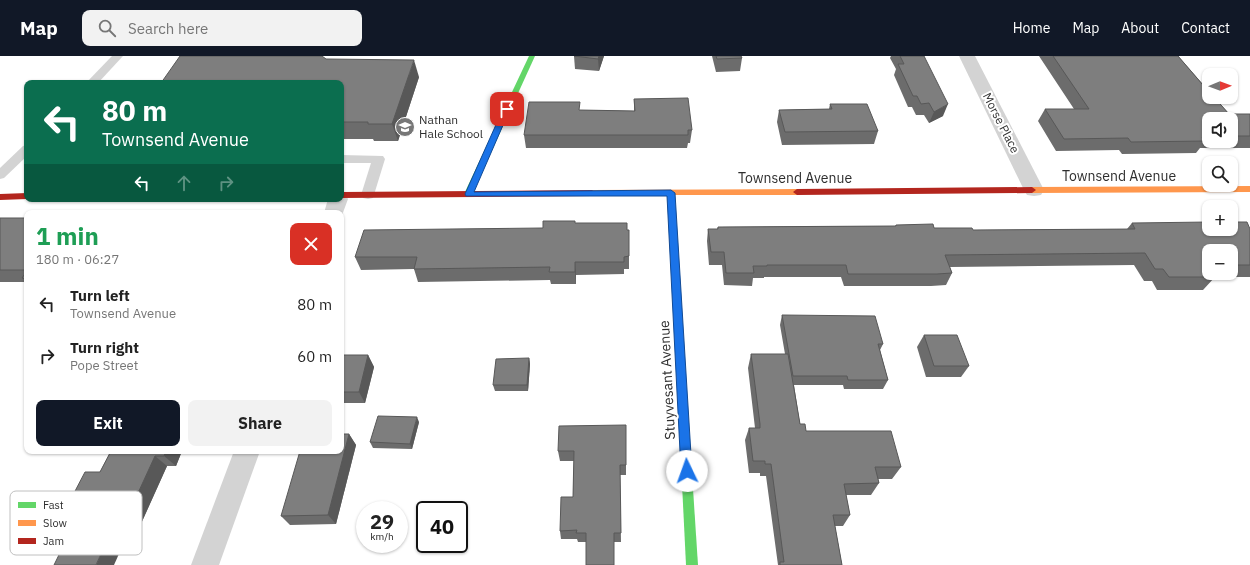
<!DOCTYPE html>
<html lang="en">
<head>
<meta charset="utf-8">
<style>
	:root { --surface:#fff; --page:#f2f2f2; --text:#222; --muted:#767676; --accent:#111827 }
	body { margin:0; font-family:"IBM Plex Sans",sans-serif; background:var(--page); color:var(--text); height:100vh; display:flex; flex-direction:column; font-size:15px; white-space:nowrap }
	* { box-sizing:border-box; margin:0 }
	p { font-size:13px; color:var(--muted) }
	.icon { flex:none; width:22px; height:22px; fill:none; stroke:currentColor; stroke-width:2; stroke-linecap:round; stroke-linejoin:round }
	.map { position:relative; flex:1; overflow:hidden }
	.details { position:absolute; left:24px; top:154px; width:320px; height:244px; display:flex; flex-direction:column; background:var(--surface); border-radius:8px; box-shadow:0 1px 3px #0004 }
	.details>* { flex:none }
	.hud { position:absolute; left:24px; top:24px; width:320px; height:122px; border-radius:8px; box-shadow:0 1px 3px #0004; background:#0b6e4f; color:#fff; overflow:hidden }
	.needle { width:26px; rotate:89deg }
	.controls { position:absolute; left:1202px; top:12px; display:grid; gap:8px }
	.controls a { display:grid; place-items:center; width:36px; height:36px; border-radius:8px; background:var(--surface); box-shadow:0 1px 3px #0004; font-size:20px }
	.speed { position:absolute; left:356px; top:445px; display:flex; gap:8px; font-size:20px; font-weight:700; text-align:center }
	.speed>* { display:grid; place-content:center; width:52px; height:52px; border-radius:50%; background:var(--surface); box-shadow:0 1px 3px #0004; line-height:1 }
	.speed small { font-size:10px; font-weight:400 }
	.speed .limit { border:2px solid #111; border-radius:6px; background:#fff; color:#111 }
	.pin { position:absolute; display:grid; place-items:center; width:34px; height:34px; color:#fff; margin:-17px; border-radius:8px; box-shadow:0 2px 6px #0006 }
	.me { position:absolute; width:44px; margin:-22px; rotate:357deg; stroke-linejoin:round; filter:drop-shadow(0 0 3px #0008) }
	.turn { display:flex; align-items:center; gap:14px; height:84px; padding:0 12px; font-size:18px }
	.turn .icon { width:52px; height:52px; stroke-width:2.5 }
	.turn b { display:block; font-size:28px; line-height:34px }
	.lanes { display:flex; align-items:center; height:38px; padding:0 12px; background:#0003; justify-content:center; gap:20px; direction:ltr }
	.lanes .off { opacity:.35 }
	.round { display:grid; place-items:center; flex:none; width:42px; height:42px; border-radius:8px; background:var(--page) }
	.summary { display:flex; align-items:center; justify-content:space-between; height:68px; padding:0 12px }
	h1 { font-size:24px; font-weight:700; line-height:30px; color:#1e9e55 }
	.button { display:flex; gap:8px; margin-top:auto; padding:8px 12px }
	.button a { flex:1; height:46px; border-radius:8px; background:var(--accent); color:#fff; font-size:16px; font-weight:700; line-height:46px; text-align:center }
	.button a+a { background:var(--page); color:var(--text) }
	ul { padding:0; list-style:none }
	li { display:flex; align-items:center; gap:12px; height:52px; padding:0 12px }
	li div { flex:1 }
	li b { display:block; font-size:15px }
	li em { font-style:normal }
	header { display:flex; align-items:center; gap:24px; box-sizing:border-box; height:56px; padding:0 20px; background:var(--accent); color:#fff }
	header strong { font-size:19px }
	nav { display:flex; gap:22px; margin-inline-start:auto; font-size:14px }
	.search { width:280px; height:36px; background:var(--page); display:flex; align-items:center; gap:10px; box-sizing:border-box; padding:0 14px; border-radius:8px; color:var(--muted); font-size:15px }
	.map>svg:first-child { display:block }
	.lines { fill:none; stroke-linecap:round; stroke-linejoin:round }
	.lane { fill:#d3d3d3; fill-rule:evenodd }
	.street { fill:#d3d3d3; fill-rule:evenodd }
	.fast { fill:#63d668; fill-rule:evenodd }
	.slow { fill:#ff974d; fill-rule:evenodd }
	.jam { fill:#b3261e; fill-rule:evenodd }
	.wall { fill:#6c6c6c; fill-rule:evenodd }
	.shaded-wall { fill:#585858 }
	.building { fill:#7e7e7e; stroke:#585858 }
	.route { fill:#1a73e8; stroke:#114b97 }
	.labels { text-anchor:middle; stroke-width:4; stroke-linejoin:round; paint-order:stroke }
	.far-poi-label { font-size:12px; fill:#2e2e2e; stroke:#fff; text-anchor:start }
	.far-street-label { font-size:12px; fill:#2e2e2e; stroke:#fff }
	.street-label { font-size:14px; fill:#2e2e2e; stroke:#fff }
	.key { fill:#fff; stroke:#c0c0c0; stroke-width:1 }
	.key-label { font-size:11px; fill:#2e2e2e }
</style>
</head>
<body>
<header>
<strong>Map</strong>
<div class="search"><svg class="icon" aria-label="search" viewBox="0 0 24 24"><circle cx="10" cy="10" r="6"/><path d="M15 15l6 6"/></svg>Search here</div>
<nav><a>Home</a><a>Map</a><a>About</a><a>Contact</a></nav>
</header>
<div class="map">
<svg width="1250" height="509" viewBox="0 0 1250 509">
	<rect width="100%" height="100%" fill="#fff"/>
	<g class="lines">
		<!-- lane -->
		<g class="lane">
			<polygon points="112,0 123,0 98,27 86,27"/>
			<polygon points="27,89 27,100 4,122 0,123 0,112 23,90"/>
			<polygon points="341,99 383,100 385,103 373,142 368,143 363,142 361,139 371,107 341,107"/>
		</g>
		<!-- street -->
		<g class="street">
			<polygon points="959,0 975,0 1044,134 1041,139 1034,140 1027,139 1024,134"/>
			<polygon points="341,137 345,138 348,143 341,162 341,157 324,157 328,143 341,143"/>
			<polygon points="234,395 260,395 219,509 191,509"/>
		</g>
		<!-- fast -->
		<g class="fast">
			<polygon points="529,0 535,0 472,138 471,140 465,140 464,138"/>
			<polygon points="685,382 689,384 690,387 698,509 686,509 680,387 681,384"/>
		</g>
		<!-- slow -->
		<g class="slow">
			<polygon points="1250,130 1250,136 1032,137 1028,134 1032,131"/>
			<polygon points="797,133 801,136 797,139 675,139 690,387 689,390 685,392 681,390 680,387 667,139 592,140 588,137 592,134"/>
		</g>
		<!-- jam -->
		<g class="jam">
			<polygon points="1032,131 1036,134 1032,137 797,139 793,136 797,133"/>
			<polygon points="592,134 596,137 592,140 341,142 341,136"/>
			<polygon points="27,137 27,143 0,144 0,138"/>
		</g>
	</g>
	<!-- wall -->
	<g class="wall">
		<polygon points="574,0 604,0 599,15 575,13"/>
		<polygon points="712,0 741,0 742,2 740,15 716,16"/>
		<polygon points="891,0 924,0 943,60 929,67 924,59 916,59 912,51 908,51 894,19 896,13 890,2"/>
		<path d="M1039,0H1178L1229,58H1250V92H1200L1196,97L1122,98L1119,94L1056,95L1038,65L1045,53H1074ZM1209,63H1231V85H1209Z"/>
		<polygon points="326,3 419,21 398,85 374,85 373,83 341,83 341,27"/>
		<polygon points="634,43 692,74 690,87 688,87 687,92 526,92 524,79 580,54 634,55"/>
		<polygon points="830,48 878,75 874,88 782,89 777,66 779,54 829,53"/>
		<polygon points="0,162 27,162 27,228 26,226 0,226"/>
		<polygon points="575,167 627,174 629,200 629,213 624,213 624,218 576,219 576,228 551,228 550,224 418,226 414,213 361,214 355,201"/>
		<path d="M1132,167L1250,173V221H1215L1203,234H1157L1152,225H1144L1134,209L950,211L952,217L946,229L931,230H844L841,221H764V222H753L752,230L724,229L722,209H709L707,185L708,173H717L718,171L895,170L896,169L934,172L973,174L1127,173ZM1209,195H1231V217H1209Z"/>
		<polygon points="782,259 883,288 880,294 888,324 883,333 844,333 843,329 794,329 800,368 806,375 901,411 892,423 878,423 879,427 871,439 846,439 850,459 843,470 835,470 842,509 778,509 766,420 760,420 760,417 749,417 745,384 749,372 755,372 748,312 751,298 785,298 780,269"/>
		<polygon points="924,279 969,310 961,321 926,321 917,291"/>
		<polygon points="341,299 368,299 374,311 365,347 341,347"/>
		<polygon points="529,302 530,308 528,335 495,335 493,329"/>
		<polygon points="419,366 412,393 373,392 370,386"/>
		<polygon points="626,369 626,419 620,419 621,486 578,486 577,483 561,483 560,475 573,441 574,405 560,405 558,395"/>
		<polygon points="349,378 356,389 336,468 290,469 281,460"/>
		<polygon points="111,395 182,395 176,410 167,410 140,470 73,469 61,462 100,416"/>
	</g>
	<!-- shaded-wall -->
	<g class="shaded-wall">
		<polygon points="599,0 604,0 599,15 598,3"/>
		<polygon points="414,4 419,21 398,85 392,68"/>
		<polygon points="948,48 943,60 929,67 934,56"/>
		<polygon points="575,206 576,219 576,228 575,216"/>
		<polygon points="368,299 374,311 365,347 359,336"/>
		<polygon points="529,302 530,308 528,335 527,329"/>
		<polygon points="417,361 419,366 412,393 410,388"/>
		<polygon points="349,378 356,389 336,468 328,459"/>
		<polygon points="166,395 182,395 176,410 164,400"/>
		<polygon points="155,400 167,410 140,470 127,461"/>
		<polygon points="117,462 131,471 114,509 96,509"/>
	</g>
	<!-- building -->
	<g class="building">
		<polygon points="180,0 322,0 326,3 414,4 392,68 368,68 368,66 341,66 341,27 161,27"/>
		<polygon points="574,0 599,0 598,3"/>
		<polygon points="716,0 741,0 742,2 717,3"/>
		<polygon points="900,0 924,0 948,48 934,56 929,47 921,48 917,40 913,40 898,8 904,8"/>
		<polygon points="1053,0 1178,0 1209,36 1209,41 1214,41 1229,58 1250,58 1250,80 1231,80 1231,63 1209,63 1209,80 1202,81 1205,85 1131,86 1128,82 1064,83 1045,53 1089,53"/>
		<polygon points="688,42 692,74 688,74 688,79 524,79 529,46 580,46 579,54 635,55 634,43"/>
		<polygon points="830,48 867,48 878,75 785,76 779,54 832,53"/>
		<rect x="0" y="162" width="27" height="52"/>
		<polygon points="543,165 575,165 575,167 627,167 627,174 629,174 629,200 624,201 624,206 575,206 575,216 549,216 550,211 414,213 417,201 355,201 364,174 543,172"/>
		<polygon points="1209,166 1209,173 1231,173 1231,166 1247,166 1250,173 1250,209 1231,209 1231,195 1209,195 1209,209 1207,209 1209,212 1209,217 1213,217 1215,221 1169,221 1163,213 1155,213 1145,197 945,199 952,217 937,218 848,218 846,209 767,209 767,210 753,210 754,217 726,217 724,196 711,196 708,173 718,173 718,171 896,170 896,169 933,168 934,172 972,172 973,174 1135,173 1132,167"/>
		<polygon points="27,215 27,223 22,222"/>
		<polygon points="782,259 875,260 883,288 878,288 888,324 848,324 847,320 793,320"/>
		<polygon points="924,279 957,279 969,310 934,310"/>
		<polygon points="751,298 788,298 800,368 805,368 806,375 891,375 901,411 875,411 879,427 844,428 850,459 833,459 842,509 780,509 780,506 784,506 771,408 765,408 765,405 753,405 749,372 760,372 760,368"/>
		<polygon points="341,299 368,299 359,336 341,336"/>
		<polygon points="529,302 527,329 493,329 496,303"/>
		<polygon points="378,360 417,361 410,388 370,386"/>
		<polygon points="626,369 626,409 620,409 621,477 614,477 614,509 586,509 586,477 576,477 577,474 560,475 561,441 573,441 574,395 558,395 559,370"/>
		<polygon points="341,378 349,378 328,459 281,460 300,395 341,395"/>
		<polygon points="111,395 166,395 164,400 155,400 127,461 117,462 96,509 54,509 77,462 61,462 85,416 100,416"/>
	</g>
	<!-- route -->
	<polygon class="route" points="507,51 510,53 474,136 671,134 675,137 692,415 691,419 687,420 683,419 681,415 667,140 466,140 465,138 503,53"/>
	<!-- icons -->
	<defs>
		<symbol id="school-disc" viewBox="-11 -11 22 22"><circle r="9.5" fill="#777" stroke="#fff"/><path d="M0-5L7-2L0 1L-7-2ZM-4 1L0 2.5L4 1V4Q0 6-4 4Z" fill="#fff"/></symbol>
	</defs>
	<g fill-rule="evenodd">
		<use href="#school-disc" x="394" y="60" width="22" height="22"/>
	</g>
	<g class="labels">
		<!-- far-poi labels -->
		<g class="far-poi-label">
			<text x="419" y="68">Nathan<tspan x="419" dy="14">Hale School</tspan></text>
		</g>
		<!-- far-street labels -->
		<g class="far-street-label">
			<text transform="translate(1001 67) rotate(63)" y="4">Morse Place</text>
		</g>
		<!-- street labels -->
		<g class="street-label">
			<text x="1119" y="125">Townsend Avenue</text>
			<text x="795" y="127">Townsend Avenue</text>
			<text transform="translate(667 324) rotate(-93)" y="5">Stuyvesant Avenue</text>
		</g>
	</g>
	<!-- legend -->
	<rect x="10" y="435" width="132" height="64" rx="6" class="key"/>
	<rect x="18" y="446" width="18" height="6" fill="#63d668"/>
	<rect x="18" y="464" width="18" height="6" fill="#ff974d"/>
	<rect x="18" y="482" width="18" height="6" fill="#b3261e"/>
	<g class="key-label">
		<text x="43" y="453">Fast</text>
		<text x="43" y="471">Slow</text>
		<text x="43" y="489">Jam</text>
	</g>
</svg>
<div class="controls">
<a><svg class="needle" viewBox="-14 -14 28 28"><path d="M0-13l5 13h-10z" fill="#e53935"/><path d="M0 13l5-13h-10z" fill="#767676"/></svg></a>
<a><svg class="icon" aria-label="sound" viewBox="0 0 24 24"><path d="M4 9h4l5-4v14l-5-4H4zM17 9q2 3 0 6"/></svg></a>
<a><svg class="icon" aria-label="search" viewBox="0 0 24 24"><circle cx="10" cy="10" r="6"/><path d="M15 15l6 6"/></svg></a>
<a>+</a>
<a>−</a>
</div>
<div class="speed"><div>29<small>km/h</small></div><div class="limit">40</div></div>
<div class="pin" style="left:507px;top:53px;background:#d93025"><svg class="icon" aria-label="arrive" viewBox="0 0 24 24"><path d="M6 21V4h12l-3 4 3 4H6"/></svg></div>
<svg class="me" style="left:687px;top:415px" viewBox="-20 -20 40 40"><circle r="19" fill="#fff"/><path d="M0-13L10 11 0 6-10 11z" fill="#1a73e8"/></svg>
<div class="hud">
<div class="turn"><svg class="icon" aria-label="left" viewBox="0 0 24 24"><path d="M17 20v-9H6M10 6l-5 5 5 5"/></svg><div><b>80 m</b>Townsend Avenue</div></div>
<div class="lanes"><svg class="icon" aria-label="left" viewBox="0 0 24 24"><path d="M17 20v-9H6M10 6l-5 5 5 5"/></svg><svg class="icon off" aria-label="ahead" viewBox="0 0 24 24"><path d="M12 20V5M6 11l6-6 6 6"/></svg><svg class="icon off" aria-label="right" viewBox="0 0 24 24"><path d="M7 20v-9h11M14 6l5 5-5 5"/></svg></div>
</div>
<section class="details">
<div class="summary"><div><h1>1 min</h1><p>180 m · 06:27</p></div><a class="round" style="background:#d93025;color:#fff"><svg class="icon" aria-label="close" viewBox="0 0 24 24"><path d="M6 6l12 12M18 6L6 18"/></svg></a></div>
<ul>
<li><svg class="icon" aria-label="left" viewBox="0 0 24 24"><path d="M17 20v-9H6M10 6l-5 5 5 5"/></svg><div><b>Turn left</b><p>Townsend Avenue</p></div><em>80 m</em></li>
<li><svg class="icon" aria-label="right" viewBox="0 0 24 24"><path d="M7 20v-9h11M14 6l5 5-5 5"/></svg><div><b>Turn right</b><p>Pope Street</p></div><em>60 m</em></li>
</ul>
<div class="button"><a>Exit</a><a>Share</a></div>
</section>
</div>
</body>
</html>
